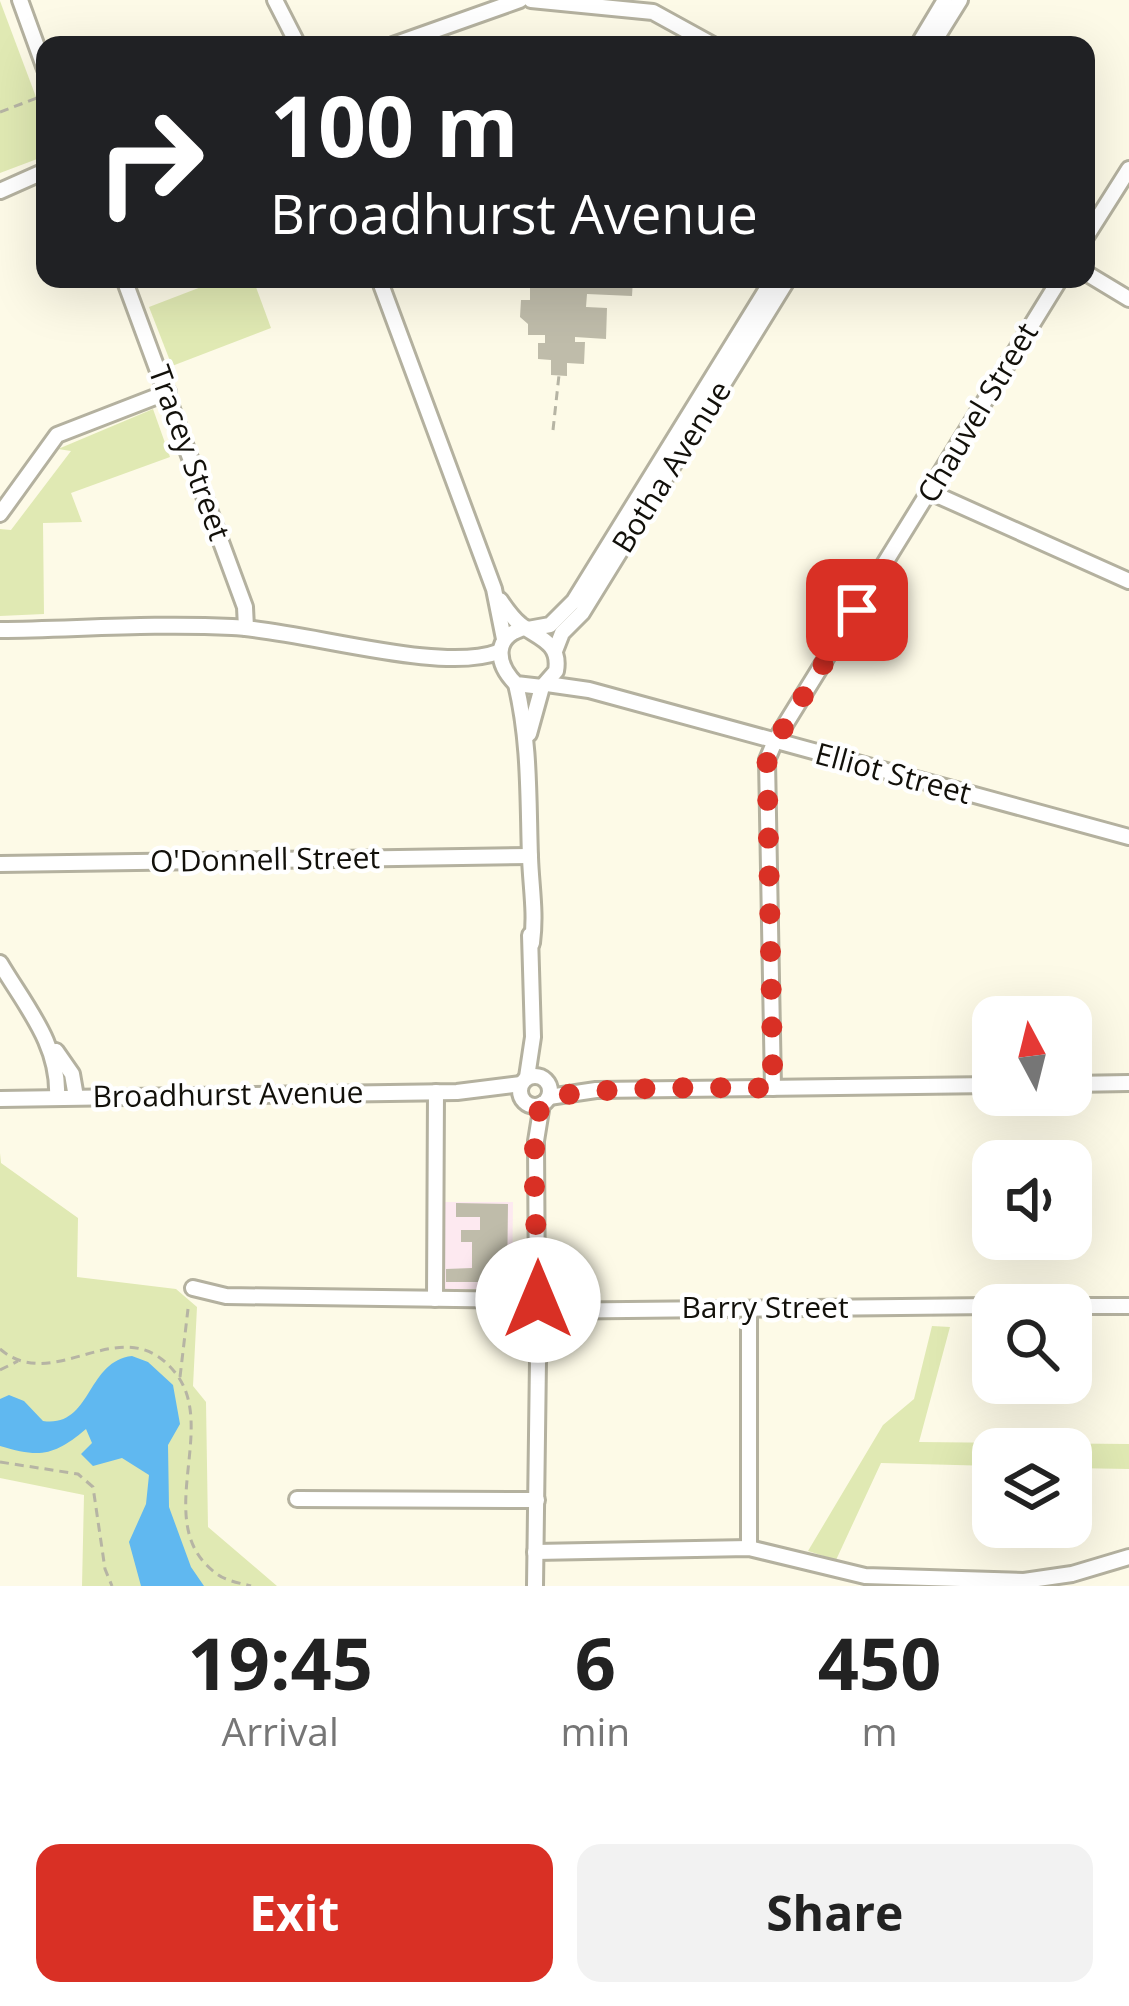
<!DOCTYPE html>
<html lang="en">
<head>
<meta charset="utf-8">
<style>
	:root { --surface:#fff; --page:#f2f2f2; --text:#222; --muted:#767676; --accent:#d93025 }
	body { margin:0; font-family:"Open Sans",sans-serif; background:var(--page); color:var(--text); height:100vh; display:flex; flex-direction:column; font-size:45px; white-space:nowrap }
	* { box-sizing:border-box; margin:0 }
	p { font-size:39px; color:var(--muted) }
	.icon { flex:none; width:66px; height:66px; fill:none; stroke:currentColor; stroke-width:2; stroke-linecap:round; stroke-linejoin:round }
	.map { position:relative; height:1586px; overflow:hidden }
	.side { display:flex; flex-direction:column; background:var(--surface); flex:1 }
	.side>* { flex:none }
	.guide { position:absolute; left:36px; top:36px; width:1059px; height:252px; border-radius:24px; box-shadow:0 12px 48px #0002; background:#202124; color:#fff; overflow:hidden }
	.needle { width:78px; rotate:353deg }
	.tools { position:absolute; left:972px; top:996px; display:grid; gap:24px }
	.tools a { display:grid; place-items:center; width:120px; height:120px; border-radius:24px; background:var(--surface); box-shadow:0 12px 48px #0002; font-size:60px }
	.pin { position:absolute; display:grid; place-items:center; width:102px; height:102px; color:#fff; margin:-51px; border-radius:24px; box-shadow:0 6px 18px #0006 }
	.me { position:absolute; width:132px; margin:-66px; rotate:0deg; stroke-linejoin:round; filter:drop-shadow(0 0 9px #0008) }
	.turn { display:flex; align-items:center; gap:42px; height:252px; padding:0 36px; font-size:54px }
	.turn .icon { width:156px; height:156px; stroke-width:2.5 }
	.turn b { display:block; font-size:84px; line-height:102px }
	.eta { display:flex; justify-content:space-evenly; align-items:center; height:204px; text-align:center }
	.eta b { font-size:72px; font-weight:700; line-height:84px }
	.cta { display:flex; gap:24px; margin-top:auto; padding:24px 36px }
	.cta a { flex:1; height:138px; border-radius:24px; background:var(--accent); color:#fff; font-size:48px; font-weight:700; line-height:138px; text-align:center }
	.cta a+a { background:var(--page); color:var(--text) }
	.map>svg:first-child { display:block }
	.commercial { fill:#fde9f0 }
	.green { fill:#e0e9b3 }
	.water { fill:#60b8f0 }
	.building { fill:#bfbcaa }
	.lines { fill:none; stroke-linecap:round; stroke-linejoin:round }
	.minor-casing { stroke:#b4b19f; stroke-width:20 }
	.path { stroke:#b6b4a4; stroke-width:3; stroke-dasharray:9 6; stroke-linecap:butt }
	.minor { stroke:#fff; stroke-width:14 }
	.route { stroke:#d93025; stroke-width:21; stroke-dasharray:0 37.8 }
	.labels { text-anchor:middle; stroke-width:9; stroke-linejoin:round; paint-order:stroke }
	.street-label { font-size:30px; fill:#12100a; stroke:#fff }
</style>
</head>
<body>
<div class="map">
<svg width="1129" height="1586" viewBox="0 0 1129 1586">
	<rect width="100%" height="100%" fill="#fdfae7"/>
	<!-- commercial -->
	<polygon class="commercial" points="440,1202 513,1202 512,1289 439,1289"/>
	<!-- green -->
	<g class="green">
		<polygon points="0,1 45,121 45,156 0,173"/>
		<polygon points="222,279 253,279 271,328 172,366 149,307"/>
		<polygon points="153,409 170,457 71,493 82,522 43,523 44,614 0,616 0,529 11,530 71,451 58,449"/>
		<polygon points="0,1153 1,1163 78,1218 77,1277 176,1289 197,1307 193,1386 206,1402 208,1527 277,1586 82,1586 84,1495 0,1478"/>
		<polygon points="932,1326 950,1327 919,1442 1129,1444 1129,1469 1071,1468 1071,1449 993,1449 993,1466 881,1463 836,1560 808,1551 883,1425 914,1399"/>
	</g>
	<!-- water -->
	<path class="water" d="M132,1356L148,1362L173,1385L180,1424L168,1445L169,1507L191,1567L204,1586H141L129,1542L146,1504L149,1475L122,1458L93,1466L81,1454L92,1443L86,1429C54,1456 40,1458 0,1446V1399L9,1395L24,1401L43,1421C92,1428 86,1361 132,1356Z"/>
	<!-- building -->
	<g class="building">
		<polygon points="508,279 633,279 632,296 587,294 586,307 607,308 606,339 575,337 575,342 585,342 584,364 567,363 567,376 551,375 551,360 538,359 538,343 545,343 545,335 528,335 528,324 520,317 521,300 530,300 530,288 508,287"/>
		<polygon points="456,1203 508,1204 507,1282 446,1282 446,1269 472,1268 472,1242 461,1242 461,1230 480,1230 480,1217 456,1217"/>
	</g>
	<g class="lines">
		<defs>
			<g id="minor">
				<polyline points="20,0 45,69"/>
				<polyline points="275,0 298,45"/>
				<polyline points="531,0 653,12 713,45"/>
				<polyline points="393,45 520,0"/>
				<polyline points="918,45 945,0"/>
				<polyline points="932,45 960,0"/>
				<polyline points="0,191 45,171"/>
				<polyline points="1086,237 1129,169"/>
				<polyline points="1086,273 1129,299"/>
				<polyline points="124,279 245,607 246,628"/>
				<polyline points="379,279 494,589 504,639"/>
				<polyline points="930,492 1129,581"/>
				<polyline points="0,514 57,435 168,392"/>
				<path d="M500,600C506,609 512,618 521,625C539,638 561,643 556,671L542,687L516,684C496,664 492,636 525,628"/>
				<polyline points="528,629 550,625 574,601 773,279"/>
				<path d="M0,630C77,629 155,623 232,627C301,630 440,674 498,652"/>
				<polyline points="555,651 562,633 582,613 788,279"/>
				<path d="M516,684C530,742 528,798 530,857C531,887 536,912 532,943"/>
				<polyline points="547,684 589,690 1129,837"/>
				<polyline points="529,734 542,687"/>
				<polyline points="0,864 530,856"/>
				<path d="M0,963C26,1007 60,1045 57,1098"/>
				<polyline points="56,1051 72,1074 76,1097"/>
				<circle cx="535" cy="1091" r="15"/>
				<polyline points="527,1077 533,1037 530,935"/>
				<polyline points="1071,1084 1129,1083"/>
				<polyline points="773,1088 767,760 775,741 1060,279"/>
				<polyline points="549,1097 596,1090 993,1085"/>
				<polyline points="0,1099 457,1092 521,1084"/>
				<polyline points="193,1288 226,1296 538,1300"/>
				<polyline points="435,1299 436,1092"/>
				<polyline points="1071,1306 1129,1306"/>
				<polyline points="537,1308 536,1141 542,1104"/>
				<polyline points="749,1310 749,1548"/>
				<polyline points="537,1311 993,1306"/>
				<polyline points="297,1499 537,1500"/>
				<polyline points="535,1552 749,1548 865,1576 1024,1581 1072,1574 1129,1557"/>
				<polyline points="535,1586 538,1360 542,1328 537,1311"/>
			</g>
		</defs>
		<!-- minor casing -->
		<use href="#minor" class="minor-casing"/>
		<!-- path -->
		<g class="path">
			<polyline points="0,112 45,95"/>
			<polyline points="553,430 559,375"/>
			<path d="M0,1349C56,1397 124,1304 177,1375C218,1431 150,1526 217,1574C226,1581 240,1583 251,1586"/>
			<polyline points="0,1370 18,1361"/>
			<polyline points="180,1377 188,1309"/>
			<polyline points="0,1462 78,1474 93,1487 105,1569 112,1586"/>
		</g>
		<!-- minor -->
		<use href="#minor" class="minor"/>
	</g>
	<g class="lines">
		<!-- route -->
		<path class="route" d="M538,1300C540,1258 526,1134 542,1104C553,1084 742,1088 773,1088L767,760L775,742L857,610"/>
	</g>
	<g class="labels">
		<!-- street labels -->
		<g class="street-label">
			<text transform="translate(978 413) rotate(-59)" y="10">Chauvel Street</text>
			<text transform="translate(189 453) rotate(70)" y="10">Tracey Street</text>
			<text transform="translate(672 467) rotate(-58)" y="10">Botha Avenue</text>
			<text transform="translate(893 774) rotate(15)" y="10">Elliot Street</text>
			<text transform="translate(265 860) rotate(-1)" y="10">O'Donnell Street</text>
			<text transform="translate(228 1095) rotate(-1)" y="10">Broadhurst Avenue</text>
			<text x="765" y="1318">Barry Street</text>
		</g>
	</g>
</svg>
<div class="tools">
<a><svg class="needle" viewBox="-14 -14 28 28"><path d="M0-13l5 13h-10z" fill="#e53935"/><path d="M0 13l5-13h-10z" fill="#767676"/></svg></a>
<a><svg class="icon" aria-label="sound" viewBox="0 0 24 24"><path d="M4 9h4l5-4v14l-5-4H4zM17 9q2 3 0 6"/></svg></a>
<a><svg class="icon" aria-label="search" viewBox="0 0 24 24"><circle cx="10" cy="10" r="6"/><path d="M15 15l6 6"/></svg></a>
<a><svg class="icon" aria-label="layers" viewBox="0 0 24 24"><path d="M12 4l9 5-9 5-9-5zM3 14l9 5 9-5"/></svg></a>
</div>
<div class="pin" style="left:857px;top:610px;background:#d93025"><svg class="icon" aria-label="arrive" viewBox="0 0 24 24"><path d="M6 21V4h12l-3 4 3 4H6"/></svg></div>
<svg class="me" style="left:538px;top:1300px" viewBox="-20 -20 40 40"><circle r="19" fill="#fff"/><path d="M0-13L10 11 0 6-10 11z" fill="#d93025"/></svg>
<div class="guide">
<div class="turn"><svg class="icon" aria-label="right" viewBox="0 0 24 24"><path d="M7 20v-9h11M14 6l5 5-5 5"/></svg><div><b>100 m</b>Broadhurst Avenue</div></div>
</div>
</div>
<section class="side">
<div class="eta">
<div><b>19:45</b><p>Arrival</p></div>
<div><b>6</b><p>min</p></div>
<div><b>450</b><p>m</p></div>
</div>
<div class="cta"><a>Exit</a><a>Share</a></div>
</section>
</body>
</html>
